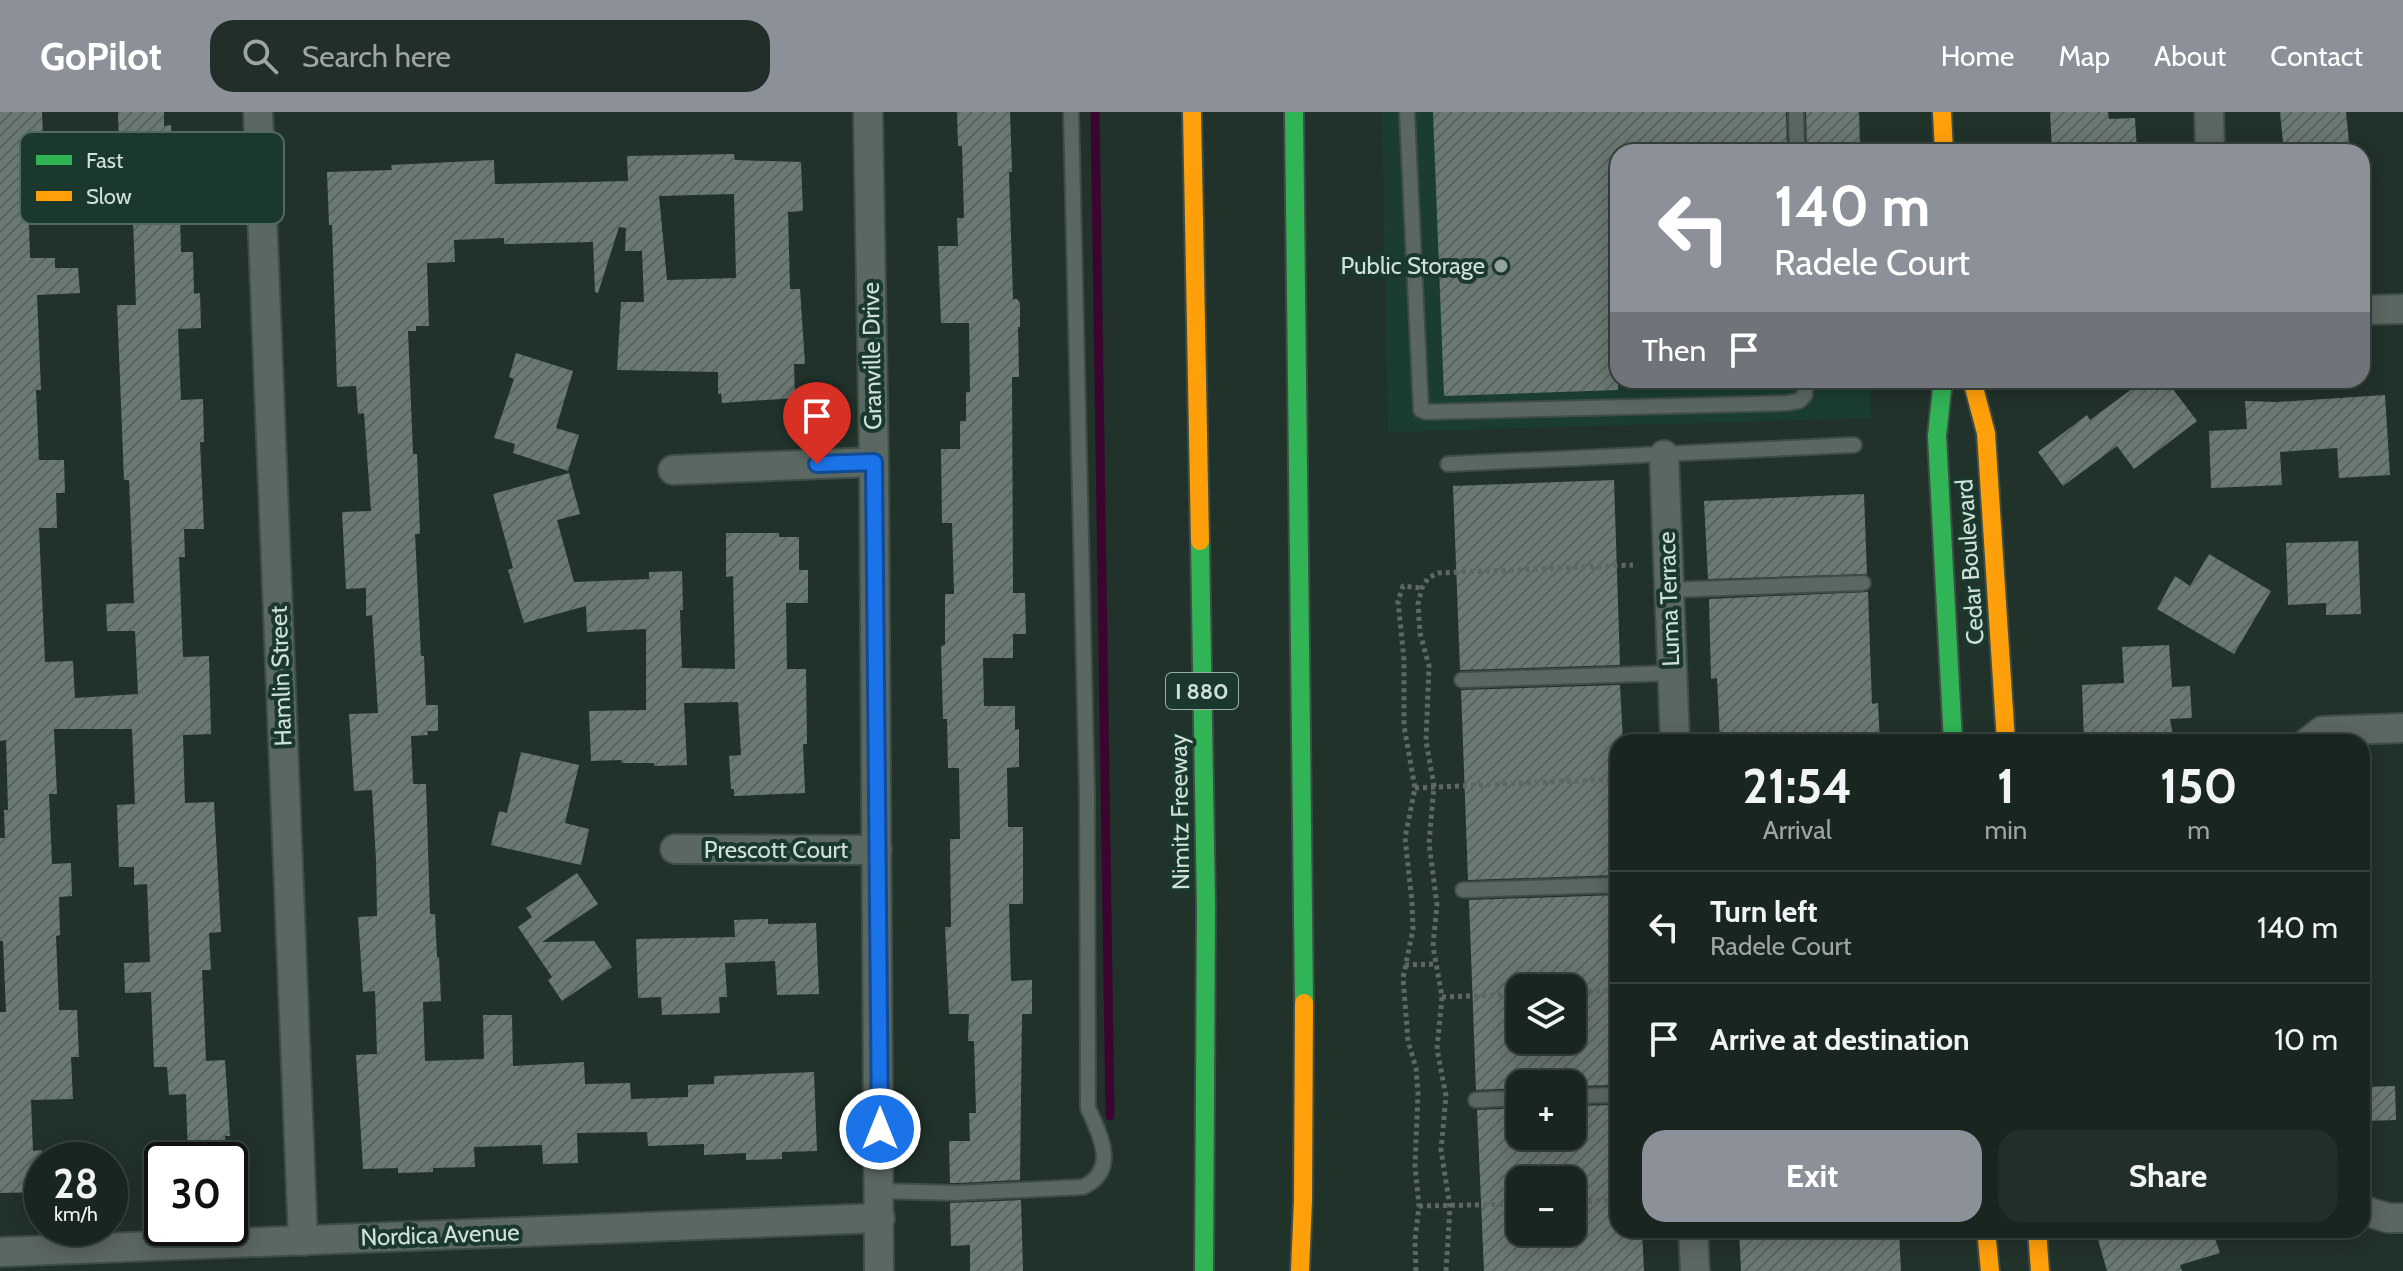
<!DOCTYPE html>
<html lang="en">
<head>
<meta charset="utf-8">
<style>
	:root { --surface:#192620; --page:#222e29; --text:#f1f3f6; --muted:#9fa5a5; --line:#37433e; --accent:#8c9099 }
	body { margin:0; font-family:Cabin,sans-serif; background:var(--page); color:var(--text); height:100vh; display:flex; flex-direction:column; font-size:30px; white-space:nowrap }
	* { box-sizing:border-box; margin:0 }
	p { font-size:26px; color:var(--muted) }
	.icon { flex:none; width:44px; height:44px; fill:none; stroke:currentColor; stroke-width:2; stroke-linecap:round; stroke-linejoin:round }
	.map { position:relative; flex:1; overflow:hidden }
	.details { position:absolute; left:1610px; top:622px; width:760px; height:504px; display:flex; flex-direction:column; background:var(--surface); border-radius:24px; box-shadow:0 4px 20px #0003,0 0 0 2px var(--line) }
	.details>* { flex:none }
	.hud { position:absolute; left:1610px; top:32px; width:760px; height:244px; border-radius:24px; box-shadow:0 4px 20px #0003,0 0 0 2px var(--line); background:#8c9099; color:#fff; overflow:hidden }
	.buttons { position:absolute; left:1506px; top:862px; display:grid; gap:16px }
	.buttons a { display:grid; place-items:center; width:80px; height:80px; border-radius:16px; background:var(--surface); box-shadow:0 4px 20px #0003,0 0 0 2px var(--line); font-size:40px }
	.speed { position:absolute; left:24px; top:1030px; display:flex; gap:16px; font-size:40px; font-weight:700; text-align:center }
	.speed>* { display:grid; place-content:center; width:104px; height:104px; border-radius:50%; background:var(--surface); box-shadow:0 4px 20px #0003,0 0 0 2px var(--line); line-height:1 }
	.speed small { font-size:20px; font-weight:400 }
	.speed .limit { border:4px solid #111; border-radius:12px; background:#fff; color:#111 }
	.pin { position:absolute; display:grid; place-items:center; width:68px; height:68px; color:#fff; margin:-82px -34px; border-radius:50% 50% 50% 0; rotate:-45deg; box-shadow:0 0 8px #0007 }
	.pin .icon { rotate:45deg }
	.me { position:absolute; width:88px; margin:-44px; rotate:0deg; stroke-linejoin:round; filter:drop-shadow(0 0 6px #0008) }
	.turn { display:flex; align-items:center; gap:28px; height:168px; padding:0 32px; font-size:36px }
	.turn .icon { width:104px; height:104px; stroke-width:2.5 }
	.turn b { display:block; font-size:56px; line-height:68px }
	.then { display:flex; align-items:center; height:76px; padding:0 32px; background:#0003; gap:16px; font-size:30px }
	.eta { display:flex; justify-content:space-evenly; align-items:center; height:136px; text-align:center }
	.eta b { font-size:48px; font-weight:800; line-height:56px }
	.primary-button { display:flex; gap:16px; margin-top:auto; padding:16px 32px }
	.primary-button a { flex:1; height:92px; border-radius:24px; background:var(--accent); color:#fff; font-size:32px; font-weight:800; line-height:92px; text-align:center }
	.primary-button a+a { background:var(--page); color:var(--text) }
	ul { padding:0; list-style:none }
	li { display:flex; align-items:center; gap:24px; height:112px; padding:0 32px; border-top:2px solid var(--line) }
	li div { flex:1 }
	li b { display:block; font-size:30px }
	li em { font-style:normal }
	header { display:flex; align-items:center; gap:48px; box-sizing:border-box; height:112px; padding:0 40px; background:var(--accent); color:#fff }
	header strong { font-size:38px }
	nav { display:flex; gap:44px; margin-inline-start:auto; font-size:28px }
	.search { width:560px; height:72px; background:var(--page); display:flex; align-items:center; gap:20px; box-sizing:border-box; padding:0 28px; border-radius:24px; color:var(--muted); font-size:30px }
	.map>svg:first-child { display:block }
	.built { fill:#1a3d2f }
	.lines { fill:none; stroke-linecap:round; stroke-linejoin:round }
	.stream { stroke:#3b0530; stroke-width:9 }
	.building { fill:url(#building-hatch); fill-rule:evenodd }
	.lane-casing { stroke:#3e4d46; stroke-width:18 }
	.street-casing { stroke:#3e4d46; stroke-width:32 }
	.fast-casing { stroke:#3e4d46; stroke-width:22 }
	.slow-casing { stroke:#3e4d46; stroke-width:22 }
	.path { stroke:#5d6863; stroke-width:5; stroke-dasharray:4 4; stroke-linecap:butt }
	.lane { stroke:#5b6761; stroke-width:14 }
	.street { stroke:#5b6761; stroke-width:28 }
	.fast { stroke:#30b455; stroke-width:18 }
	.slow { stroke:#ff9f0a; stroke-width:18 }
	.route-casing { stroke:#114b97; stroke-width:20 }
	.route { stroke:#1a73e8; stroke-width:14 }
	.poi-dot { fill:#92a39b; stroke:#1b382c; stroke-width:3 }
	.labels { text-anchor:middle; stroke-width:8; stroke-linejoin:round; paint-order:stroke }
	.shield { fill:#1b382c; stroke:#99aea4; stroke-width:2 }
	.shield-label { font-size:22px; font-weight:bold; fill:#cfe0d8 }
	.poi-label { font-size:24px; fill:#cfe0d8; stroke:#1b382c; text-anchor:end }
	.street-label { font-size:24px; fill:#cfe0d8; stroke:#1b382c }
	.key { fill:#1b382c; stroke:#516a60; stroke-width:2 }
	.key-label { font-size:22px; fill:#cfe0d8 }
</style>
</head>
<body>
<header>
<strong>GoPilot</strong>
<div class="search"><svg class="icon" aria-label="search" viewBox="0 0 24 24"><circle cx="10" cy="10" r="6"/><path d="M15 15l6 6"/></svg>Search here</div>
<nav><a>Home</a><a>Map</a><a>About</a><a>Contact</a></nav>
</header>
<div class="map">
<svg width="2403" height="1159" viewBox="0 0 2403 1159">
	<defs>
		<pattern id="building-hatch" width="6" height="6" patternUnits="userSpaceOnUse" patternTransform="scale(2)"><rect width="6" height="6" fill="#6b7973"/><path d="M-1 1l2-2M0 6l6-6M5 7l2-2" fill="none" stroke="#59635f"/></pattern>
	</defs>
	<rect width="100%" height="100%" fill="#21322b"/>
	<!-- built -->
	<polygon class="built" points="1382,0 1860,0 1862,40 1618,40 1618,268 1870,268 1871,306 1388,320"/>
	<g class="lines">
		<!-- stream -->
		<polyline class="stream" points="1095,0 1110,1004"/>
	</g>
	<!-- building -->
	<g class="building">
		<path d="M0,0H42L44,44L119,43L118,0H164V14L171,13L172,41H192L193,74H179L181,140H193L194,182L200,181L201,216L178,217L181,288L203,287L204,330H200L204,417H184L185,445H179L183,545L209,544L211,622L183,623L185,691L214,690L221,820L209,821L211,858H202L206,949L225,948L230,1024H225L226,1048H188L186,982L169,983L167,955H154L151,880L125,881L124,851L150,850L147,772L134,773V755H119L117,693L135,692L132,617H54L57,682H49L52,752L71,751L72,784L59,785L60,823L56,824L59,898H77L79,945H71L73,987L31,988L33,1039L42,1038V1080L0,1081V900H6L3,829H0V726H5L4,698H8L6,628L0,629ZM132,76L136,193H117L124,368H129L134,491L106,492L107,519H135L138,582L75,586L73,549L45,550L39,416H57L56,381H65L64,348H39L36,278H41L37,183L80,181L78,156H55V146H30L28,81Z"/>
		<polygon points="957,0 1010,0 1012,60 1009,60 1013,187 1017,187 1020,191 1020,215 1018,215 1019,265 1012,265 1013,481 1025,481 1026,522 1013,522 1013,546 983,546 984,594 1015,594 1015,618 1019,617 1019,655 1007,656 1008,715 1023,715 1023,792 1009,792 1011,869 1032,868 1032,902 1022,902 1020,1068 957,1071 950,1071 949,1029 970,1029 969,1001 976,1001 974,929 968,929 969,902 949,902 945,815 951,815 950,727 960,727 959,656 948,656 947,607 943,607 941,534 945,533 945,482 954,482 952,411 942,411 941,337 960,337 960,309 966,309 966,280 970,280 969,211 941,211 938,134 958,134 957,106 964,106 962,34 958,34"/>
		<polygon points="1433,0 1786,0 1787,40 1618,40 1618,278 1444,284"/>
		<polygon points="1806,0 1859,0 1860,40 1807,40"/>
		<polygon points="2050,0 2108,0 2109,7 2135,6 2137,40 2052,40"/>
		<polygon points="2280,0 2346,0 2350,40 2284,40"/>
		<path d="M734,42L735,48L801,50L803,99L788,100L790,177H800L805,252H794L795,286L722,291L721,281L718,282V260L617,258L621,190H644L642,139H625L626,116L619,115L598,181L595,180L593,130L504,132V126L454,128L455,150L427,151L429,214H416V219H408L413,342H417L420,422H415L421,544H424L426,593H438V619H427L428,623L411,624L413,672H426L430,802H435L437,845H439L441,889L423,890L425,949L484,947L483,903H512L513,954L584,950L585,972L630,971L631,987L688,985V973L714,972V964L814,960L817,1039L782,1040V1047L746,1048V1041L704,1043V1032L648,1034L647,1020L577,1021L578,1051L543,1052L542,1033L474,1035L475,1055L433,1056V1060L398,1061V1056L363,1057L356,943L377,942L375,879L363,880L358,805L377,804L376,748L372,678L354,679L349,602L378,601L372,503L366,504V476L346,477L342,400L371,399L364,301L358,302L356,274L337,275L332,113H329L327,60L392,58L391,53L494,48L495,72L628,69L627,44ZM734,82L736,166L667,168L659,84Z"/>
		<polygon points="516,241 573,259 556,316 579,323 568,359 513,341 515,332 494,326 514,267 509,265"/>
		<polygon points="2144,268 2166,268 2197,309 2134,357 2117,334 2063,374 2038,340 2087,303 2090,308"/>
		<polygon points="2385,283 2390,363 2339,366 2337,336 2280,340 2282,373 2211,376 2209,319 2247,317 2245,289 2278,290"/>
		<polygon points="569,361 580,402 557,408 574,470 649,467 649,460 682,459 683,498 680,498 682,556 735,557 733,464 726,465 726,421 779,421 779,425 799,425 799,458 808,458 808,491 786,491 787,557 806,557 807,632 803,632 805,681 734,684 734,677 731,677 729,644 741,643 738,590 684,591 687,653 654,654 654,651 622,651 621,648 591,649 589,599 646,598 646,517 587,520 586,494 524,511 508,458 513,456 493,382"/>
		<polygon points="1614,368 1620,553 1460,558 1453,374"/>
		<polygon points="1864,382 1867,462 1708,467 1704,389"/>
		<polygon points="2358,429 2361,502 2326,503 2326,491 2288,493 2286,431"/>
		<polygon points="2209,442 2271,479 2234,542 2157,497 2175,464 2190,474"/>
		<polygon points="1868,480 1872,592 1878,591 1880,630 1720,630 1717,566 1711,567 1709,487"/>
		<polygon points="2169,533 2172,575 2190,574 2192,606 2170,607 2174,630 2084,630 2082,573 2124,571 2122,535"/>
		<polygon points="1620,573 1623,630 1618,630 1618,763 1468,768 1461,578"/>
		<polygon points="521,640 579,653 565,711 589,717 581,753 491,733 499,699 507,701"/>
		<polygon points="577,761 598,792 542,830 594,829 612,855 562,889 548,868 552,865 518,815 532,805 526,796"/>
		<path d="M1618,783V973L1572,974V966L1520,968V976L1476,978L1469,788ZM1572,866V928H1520V868Z"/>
		<polygon points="768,807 768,812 816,811 819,882 777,883 775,849 725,851 727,885 719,885 720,901 662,903 661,885 638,886 636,827 735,825 734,808"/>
		<polygon points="2395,974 2396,1008 2364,1009 2363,975"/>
		<path d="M1618,993V1118H1642L1644,1159H1484L1477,998L1520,996V1024H1572V994ZM1520,1068H1572V1120H1520Z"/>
		<polygon points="1021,1088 1023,1159 970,1159 970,1133 951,1134 950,1091"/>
		<polygon points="1739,1118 1899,1118 1901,1159 1741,1159"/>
		<polygon points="2117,1118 2212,1118 2220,1141 2180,1153 2182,1159 2107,1159 2097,1124"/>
	</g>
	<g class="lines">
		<defs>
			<g id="lane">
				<polyline points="1407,0 1421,298 1426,300 1786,291 1799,289 1805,283 1805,268"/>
				<polyline points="1796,0 1797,40"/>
				<polyline points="1448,352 1854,333"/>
				<polyline points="1668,478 1863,471"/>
				<polyline points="1462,568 1672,561"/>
				<polyline points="1463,778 1618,773"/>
				<polyline points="1572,984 1618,983"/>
				<polyline points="1476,988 1520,986"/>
				<path d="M880,1079L957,1081L1083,1075C1119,1058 1100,1023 1088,996L1087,681L1071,0"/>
			</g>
			<g id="street">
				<polyline points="258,0 303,1129"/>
				<polyline points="868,0 874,350 879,1159"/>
				<polyline points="2209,0 2210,40"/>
				<polyline points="2362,198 2403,197"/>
				<polyline points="1664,343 1675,630"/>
				<polyline points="673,358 874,350"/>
				<polyline points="2308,630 2322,619 2403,616"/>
				<polyline points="675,737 877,738"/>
				<polyline points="2362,1098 2388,1106 2403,1106"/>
				<polyline points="1693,1118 1695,1159"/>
				<polyline points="0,1140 880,1106"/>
			</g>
			<g id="fast">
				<polyline points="1294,0 1304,891"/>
				<polyline points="1943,268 1937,324 1953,630"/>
				<polyline points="1200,429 1206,794 1204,1159"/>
			</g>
			<g id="slow">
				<polyline points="1192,0 1200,429"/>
				<polyline points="1942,0 1944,40"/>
				<polyline points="1972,268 1986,321 2006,630"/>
				<polyline points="1986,1118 1990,1159"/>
				<polyline points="2037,1118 2040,1159"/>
				<polyline points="1300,1159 1303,1088 1304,891"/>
			</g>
		</defs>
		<!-- lane casing -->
		<use href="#lane" class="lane-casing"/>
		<!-- street casing -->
		<use href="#street" class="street-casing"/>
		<!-- fast casing -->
		<use href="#fast" class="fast-casing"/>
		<!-- slow casing -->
		<use href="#slow" class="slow-casing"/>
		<!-- path -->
		<g class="path">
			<polyline points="1415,676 1618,667"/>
			<polyline points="1405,853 1436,852"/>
			<polyline points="1572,880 1618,878"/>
			<polyline points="1442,885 1520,882"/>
			<polyline points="1572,1090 1618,1088"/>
			<polyline points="1419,1094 1520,1092"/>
			<polyline points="1416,1159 1415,1128 1419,1094 1415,1054 1418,981 1416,956 1408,929 1403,866 1413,817 1412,790 1405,726 1415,676 1404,614 1404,548 1398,489 1403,474 1422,476"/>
			<polyline points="1446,1159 1450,1095 1441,1038 1446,984 1437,937 1442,885 1433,834 1437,793 1429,731 1434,674 1426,629 1429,554 1420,521 1418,492 1422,476 1428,466 1438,461 1633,453"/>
		</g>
		<!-- lane -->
		<use href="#lane" class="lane"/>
		<!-- street -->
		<use href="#street" class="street"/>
		<!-- fast -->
		<use href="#fast" class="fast"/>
		<!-- slow -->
		<use href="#slow" class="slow"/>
	</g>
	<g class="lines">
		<defs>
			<polyline id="route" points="817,352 874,350 880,1017"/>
		</defs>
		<!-- route casing -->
		<use href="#route" class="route-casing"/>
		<!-- route -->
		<use href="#route" class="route"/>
	</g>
	<!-- markers -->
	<circle class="poi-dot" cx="1501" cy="154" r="8"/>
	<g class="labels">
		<!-- shield labels -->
		<rect class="shield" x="1166" y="561" width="72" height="36" rx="6"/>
		<g class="shield-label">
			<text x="1202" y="587">I 880</text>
		</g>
		<!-- poi labels -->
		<g class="poi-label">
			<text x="1485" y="162">Public Storage</text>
		</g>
		<!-- street labels -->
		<g class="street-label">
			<text transform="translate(872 244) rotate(-91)" y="8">Granville Drive</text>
			<text transform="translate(1970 450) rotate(-94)" y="8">Cedar Boulevard</text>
			<text transform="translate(1669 487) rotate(-92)" y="8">Luma Terrace</text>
			<text transform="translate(281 564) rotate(-92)" y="8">Hamlin Street</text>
			<text transform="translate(1180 700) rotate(-91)" y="8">Nimitz Freeway</text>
			<text x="776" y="746">Prescott Court</text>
			<text transform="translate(440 1123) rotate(-2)" y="8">Nordica Avenue</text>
		</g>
	</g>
	<!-- legend -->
	<rect x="20" y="20" width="264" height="92" rx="12" class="key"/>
	<rect x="36" y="43" width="36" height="10" fill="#30b455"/>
	<rect x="36" y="79" width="36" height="10" fill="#ff9f0a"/>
	<g class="key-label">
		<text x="86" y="56">Fast</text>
		<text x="86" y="92">Slow</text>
	</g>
</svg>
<div class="buttons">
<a><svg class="icon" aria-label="layers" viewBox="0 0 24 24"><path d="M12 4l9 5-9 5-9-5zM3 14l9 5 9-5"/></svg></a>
<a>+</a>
<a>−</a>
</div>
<div class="speed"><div>28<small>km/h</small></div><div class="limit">30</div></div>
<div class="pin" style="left:817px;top:352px;background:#d93025"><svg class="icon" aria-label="arrive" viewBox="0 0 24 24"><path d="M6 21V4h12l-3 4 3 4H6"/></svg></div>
<svg class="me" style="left:880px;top:1017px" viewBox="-20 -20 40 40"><circle r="17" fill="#1a73e8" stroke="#fff" stroke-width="3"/><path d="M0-11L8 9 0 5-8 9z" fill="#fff"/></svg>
<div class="hud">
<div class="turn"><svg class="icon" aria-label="left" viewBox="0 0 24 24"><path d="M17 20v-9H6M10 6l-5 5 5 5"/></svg><div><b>140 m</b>Radele Court</div></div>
<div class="then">Then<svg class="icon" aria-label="arrive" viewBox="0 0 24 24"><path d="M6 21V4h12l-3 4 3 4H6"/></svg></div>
</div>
<section class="details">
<div class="eta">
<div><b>21:54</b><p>Arrival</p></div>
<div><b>1</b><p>min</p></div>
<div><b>150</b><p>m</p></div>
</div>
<ul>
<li><svg class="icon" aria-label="left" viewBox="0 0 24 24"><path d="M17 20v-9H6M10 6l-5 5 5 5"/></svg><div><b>Turn left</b><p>Radele Court</p></div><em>140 m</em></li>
<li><svg class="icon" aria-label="arrive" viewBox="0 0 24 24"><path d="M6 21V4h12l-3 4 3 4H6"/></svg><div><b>Arrive at destination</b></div><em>10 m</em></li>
</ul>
<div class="primary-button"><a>Exit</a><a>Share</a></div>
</section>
</div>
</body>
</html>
